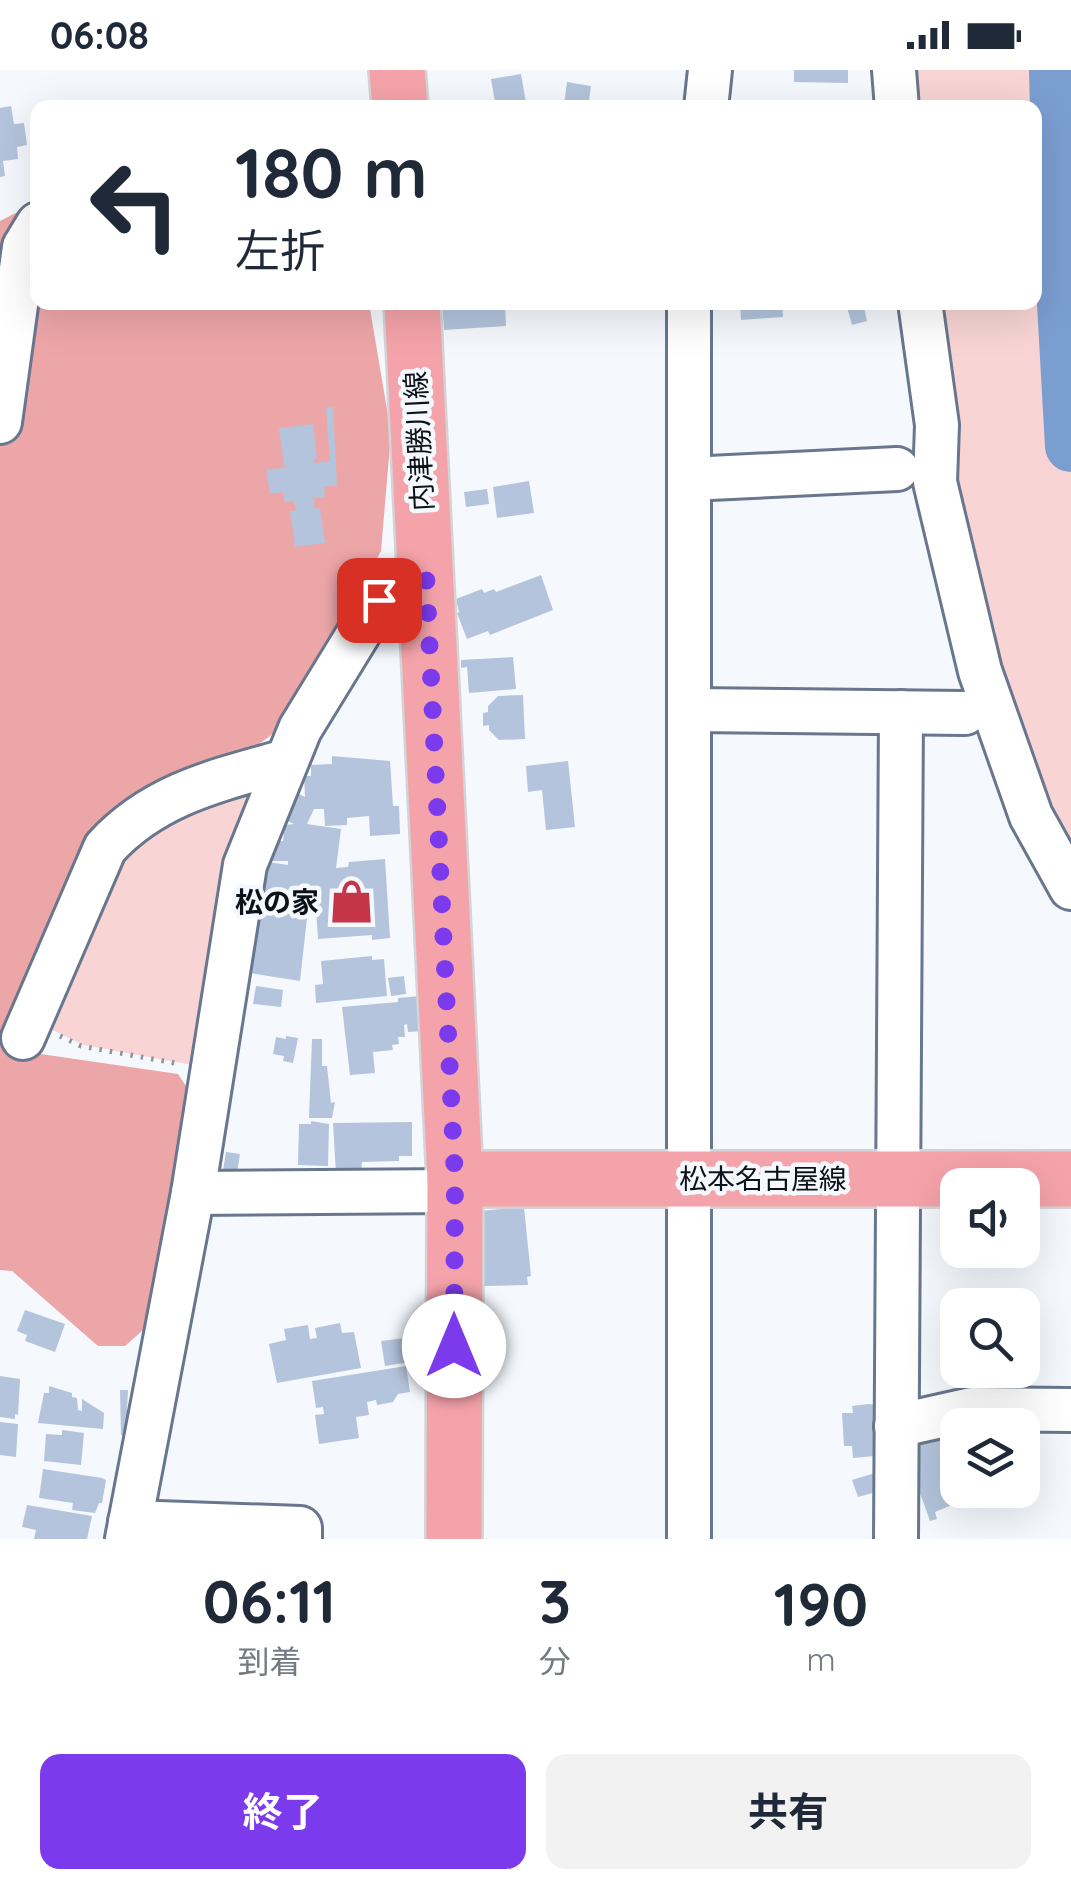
<!DOCTYPE html>
<html lang="ja">
<head>
<meta charset="utf-8">
<style>
	:root { --surface:#fff; --page:#f2f2f3; --text:#1f2937; --muted:#747a83; --accent:#7c3aed }
	body { margin:0; font-family:Quicksand,"Noto Sans JP",sans-serif; background:var(--page); color:var(--text); height:100vh; display:flex; flex-direction:column; font-size:38px; white-space:nowrap }
	* { box-sizing:border-box; margin:0 }
	p { font-size:32px; color:var(--muted) }
	.icon { flex:none; width:55px; height:55px; fill:none; stroke:currentColor; stroke-width:2; stroke-linecap:round; stroke-linejoin:round }
	.map { position:relative; height:1469px; overflow:hidden }
	.sheet { display:flex; flex-direction:column; background:var(--surface); flex:1 }
	.sheet>* { flex:none }
	.guide { position:absolute; left:30px; top:30px; width:1012px; height:210px; border-radius:20px; box-shadow:0 10px 40px #0002; background:#fff; color:var(--text); overflow:hidden }
	.buttons { position:absolute; left:940px; top:1098px; display:grid; gap:20px }
	.buttons a { display:grid; place-items:center; width:100px; height:100px; border-radius:20px; background:var(--surface); box-shadow:0 10px 40px #0002; font-size:50px }
	.pin { position:absolute; display:grid; place-items:center; width:85px; height:85px; color:#fff; margin:-42px; border-radius:20px; box-shadow:0 5px 15px #0006 }
	.me { position:absolute; width:110px; margin:-55px; rotate:0deg; stroke-linejoin:round; filter:drop-shadow(0 0 8px #0008) }
	.turn { display:flex; align-items:center; gap:35px; height:210px; padding:0 40px; font-size:45px }
	.turn .icon { width:130px; height:130px; stroke-width:2.5 }
	.turn b { display:block; font-size:70px; line-height:85px }
	.eta { display:flex; justify-content:space-evenly; align-items:center; height:170px; text-align:center }
	.eta b { font-size:60px; font-weight:700; line-height:70px }
	.button { display:flex; gap:20px; margin-top:auto; padding:20px 40px }
	.button a { flex:1; height:115px; border-radius:20px; background:var(--accent); color:#fff; font-size:40px; font-weight:700; line-height:115px; text-align:center }
	.button a+a { background:var(--page); color:var(--text) }
	.status { display:flex; justify-content:space-between; align-items:center; height:70px; padding:0 50px; background:var(--surface); direction:ltr }
	.status svg { height:28px; fill:currentColor }
	.map>svg:first-child { display:block }
	.green { fill:#f8d4d4 }
	.forest { fill:#eda6a8 }
	.lines { fill:none; stroke-linecap:round; stroke-linejoin:round }
	.river { stroke:#7b9ed1; stroke-width:52 }
	.building { fill:#b3c4dc }
	.minor-casing { stroke:#68778d; stroke-width:48 }
	.major-casing { stroke:#d3d4d6; stroke-width:60 }
	.path { stroke:#8e9299; stroke-width:5; stroke-dasharray:2.5 8; stroke-linecap:butt }
	.minor { stroke:#fff; stroke-width:42 }
	.major { stroke:#f5a3aa; stroke-width:55 }
	.route { stroke:#7c3aed; stroke-width:18; stroke-dasharray:0 32.4 }
	.labels { text-anchor:middle; stroke-width:9; stroke-linejoin:round; paint-order:stroke }
	.street-label { font-size:28px; fill:#0c121a; stroke:#f5f9fe }
	.poi-label { font-size:28px; font-weight:bold; fill:#0c121a; stroke:#f5f9fe; text-anchor:end }
</style>
</head>
<body>
<div class="status"><b>06:08</b><svg viewBox="0 0 49 12"><path d="M0 12V9h3v3zM5 12V6h3v6zM10 12V3h3v9zM15 12V0h3v12zM26 1h20v11H26zM47 4h2v5h-2z"/></svg></div>
<div class="map">
<svg width="1071" height="1469" viewBox="0 0 1071 1469">
	<rect width="100%" height="100%" fill="#f5f9fe"/>
	<!-- green -->
	<g class="green">
		<polygon points="902,0 1071,0 1071,803 991,595 996,562 954,418 929,233 1035,232 1035,38 905,37"/>
		<polygon points="272,699 203,997 83,975 36,952 110,779"/>
	</g>
	<!-- forest -->
	<polygon class="forest" points="37,132 38,232 369,233 391,363 381,481 304,625 278,660 243,686 140,731 27,982 178,1004 188,1019 152,1252 125,1276 98,1276 12,1201 0,1200 0,151"/>
	<g class="lines">
		<!-- river -->
		<polyline class="river" points="1055,0 1059,163 1071,376"/>
	</g>
	<!-- building -->
	<g class="building">
		<polygon points="794,0 848,0 848,13 794,12"/>
		<polygon points="521,4 527,38 496,38 491,9"/>
		<polygon points="567,12 591,16 588,38 564,35"/>
		<polygon points="11,36 14,54 24,53 27,75 17,77 18,89 3,91 5,106 0,107 0,38"/>
		<polygon points="442,232 505,232 506,256 444,260"/>
		<polygon points="740,232 782,232 783,247 741,250"/>
		<polygon points="863,233 867,251 852,255 847,237"/>
		<polygon points="333,337 337,415 324,417 325,427 314,428 315,439 320,438 325,473 295,477 290,441 296,441 294,431 284,432 283,422 270,424 266,400 287,397 284,395 279,358 313,354 317,389 313,389 314,393 330,391 326,338"/>
		<polygon points="529,411 534,443 497,448 493,417"/>
		<polygon points="487,419 489,434 466,437 464,422"/>
		<polygon points="541,505 553,540 490,565 488,561 467,569 457,543 459,542 456,529 482,519 484,523 494,519 496,522"/>
		<polygon points="513,587 516,619 469,623 467,597 461,598 461,590"/>
		<polygon points="523,625 525,669 499,670 489,660 489,655 483,656 483,643 488,642 488,636 498,626"/>
		<polygon points="332,686 390,691 393,736 399,736 400,764 370,766 369,746 347,748 347,755 325,756 324,739 314,739 307,754 341,759 336,798 348,797 349,792 385,789 390,868 372,870 372,865 318,869 315,821 310,821 300,911 250,903 268,792 288,795 288,791 272,791 276,771 283,771 285,755 294,754 282,748 295,722 305,727 304,706 311,706 311,695 332,694"/>
		<polygon points="568,691 575,757 546,760 542,720 528,722 526,696"/>
		<polygon points="372,886 372,890 384,889 387,926 316,933 315,915 323,914 321,891"/>
		<polygon points="404,906 406,924 391,926 388,908"/>
		<polygon points="256,916 283,920 281,937 253,934"/>
		<polygon points="421,926 424,961 408,962 407,954 404,955 405,967 398,967 399,974 392,975 393,980 373,982 375,1003 350,1005 342,937 398,932 398,928"/>
		<polygon points="286,966 298,968 293,993 283,991 284,986 273,984 276,967 286,969"/>
		<polygon points="312,969 322,969 322,996 327,996 331,1033 335,1032 332,1048 309,1048"/>
		<polygon points="311,1051 329,1054 328,1096 298,1095 299,1054 311,1054"/>
		<polygon points="412,1052 412,1086 399,1086 399,1091 362,1092 361,1104 336,1104 333,1053"/>
		<polygon points="226,1082 240,1084 236,1109 222,1107"/>
		<polygon points="524,1137 531,1206 527,1207 528,1215 483,1216 480,1186 484,1186 479,1141"/>
		<polygon points="25,1240 65,1254 55,1282 25,1271 27,1265 17,1261"/>
		<polygon points="340,1253 342,1263 354,1262 361,1298 277,1313 269,1274 286,1270 284,1259 308,1255 310,1269 317,1268 315,1258"/>
		<polygon points="413,1267 416,1291 385,1296 381,1271"/>
		<polygon points="406,1296 410,1322 398,1324 393,1332 377,1335 376,1330 367,1332 369,1345 356,1347 359,1368 319,1374 315,1345 324,1344 323,1337 316,1338 312,1311"/>
		<polygon points="0,1306 20,1309 18,1345 15,1344 15,1349 0,1347"/>
		<polygon points="49,1316 72,1323 72,1327 77,1328 78,1340 82,1341 82,1329 104,1343 103,1359 38,1353 44,1323 49,1323"/>
		<polygon points="120,1320 128,1320 127,1341 133,1341 129,1365 121,1365"/>
		<polygon points="869,1334 882,1336 884,1360 873,1361 875,1386 853,1388 852,1376 844,1376 842,1343 853,1343 852,1336"/>
		<polygon points="0,1352 18,1354 16,1387 0,1385"/>
		<polygon points="62,1360 84,1363 81,1395 44,1391 46,1364 62,1365"/>
		<polygon points="958,1363 958,1401 954,1402 958,1420 964,1430 935,1442 937,1449 930,1451 905,1381 918,1376 914,1366"/>
		<polygon points="43,1399 102,1408 106,1410 102,1433 99,1433 95,1443 72,1440 73,1433 39,1428"/>
		<polygon points="875,1403 880,1421 858,1427 852,1410"/>
		<polygon points="27,1435 92,1446 87,1469 34,1469 36,1460 22,1457"/>
	</g>
	<g class="lines">
		<defs>
			<g id="minor">
				<polyline points="894,0 897,38"/>
				<polyline points="706,38 710,0"/>
				<polyline points="689,232 689,1469"/>
				<polyline points="920,232 937,355 935,412 980,601 1031,746 1071,818"/>
				<polyline points="0,352 24,177 38,154"/>
				<polyline points="689,409 897,399"/>
				<polyline points="690,640 965,643"/>
				<path d="M23,968L105,778C154,724 218,710 286,691"/>
				<polyline points="193,1123 455,1121"/>
				<polyline points="896,1356 972,1339 1071,1340"/>
				<polyline points="130,1452 300,1458 300,1469"/>
				<polyline points="127,1469 193,1123 245,795 300,659 379,530 426,501"/>
				<polyline points="896,1469 901,642"/>
			</g>
			<g id="major">
				<polyline points="397,0 400,38"/>
				<polyline points="412,232 455,1109 454,1469"/>
				<polyline points="455,1109 1071,1109"/>
			</g>
		</defs>
		<!-- minor casing -->
		<use href="#minor" class="minor-casing"/>
		<!-- major casing -->
		<use href="#major" class="major-casing"/>
		<!-- path -->
		<polyline class="path" points="60,966 81,976 180,994"/>
		<!-- minor -->
		<use href="#minor" class="minor"/>
		<!-- major -->
		<use href="#major" class="major"/>
	</g>
	<g class="lines">
		<!-- route -->
		<polyline class="route" points="379,530 426,501 455,1109 454,1276"/>
	</g>
	<!-- icons -->
	<defs>
		<symbol id="shop-bare" viewBox="-9 -9 18 18"><path d="M-5-2.5h2.3a2.7 3.5 0 0 1 5.4 0H5L5.5 6h-11ZM-1.5-2.5h3a1.5 2.3 0 0 0-3 0Z" fill="#c5354a" stroke="#f5f9fe" stroke-width="2.5" paint-order="stroke"/></symbol>
	</defs>
	<g fill-rule="evenodd">
		<use href="#shop-bare" x="320" y="800" width="63" height="63"/>
	</g>
	<g class="labels">
		<!-- street labels -->
		<g class="street-label">
			<text transform="translate(419 371) rotate(-93)" y="10">内津勝川線</text>
			<text x="763" y="1119">松本名古屋線</text>
		</g>
		<!-- poi labels -->
		<g class="poi-label">
			<text x="319" y="842">松の家</text>
		</g>
	</g>
</svg>
<div class="buttons">
<a><svg class="icon" aria-label="sound" viewBox="0 0 24 24"><path d="M4 9h4l5-4v14l-5-4H4zM17 9q2 3 0 6"/></svg></a>
<a><svg class="icon" aria-label="search" viewBox="0 0 24 24"><circle cx="10" cy="10" r="6"/><path d="M15 15l6 6"/></svg></a>
<a><svg class="icon" aria-label="layers" viewBox="0 0 24 24"><path d="M12 4l9 5-9 5-9-5zM3 14l9 5 9-5"/></svg></a>
</div>
<div class="pin" style="left:379px;top:530px;background:#d93025"><svg class="icon" aria-label="arrive" viewBox="0 0 24 24"><path d="M6 21V4h12l-3 4 3 4H6"/></svg></div>
<svg class="me" style="left:454px;top:1276px" viewBox="-20 -20 40 40"><circle r="19" fill="#fff"/><path d="M0-13L10 11 0 6-10 11z" fill="#7c3aed"/></svg>
<div class="guide">
<div class="turn"><svg class="icon" aria-label="left" viewBox="0 0 24 24"><path d="M17 20v-9H6M10 6l-5 5 5 5"/></svg><div><b>180 m</b>左折</div></div>
</div>
</div>
<section class="sheet">
<div class="eta">
<div><b>06:11</b><p>到着</p></div>
<div><b>3</b><p>分</p></div>
<div><b>190</b><p>m</p></div>
</div>
<div class="button"><a>終了</a><a>共有</a></div>
</section>
</body>
</html>
